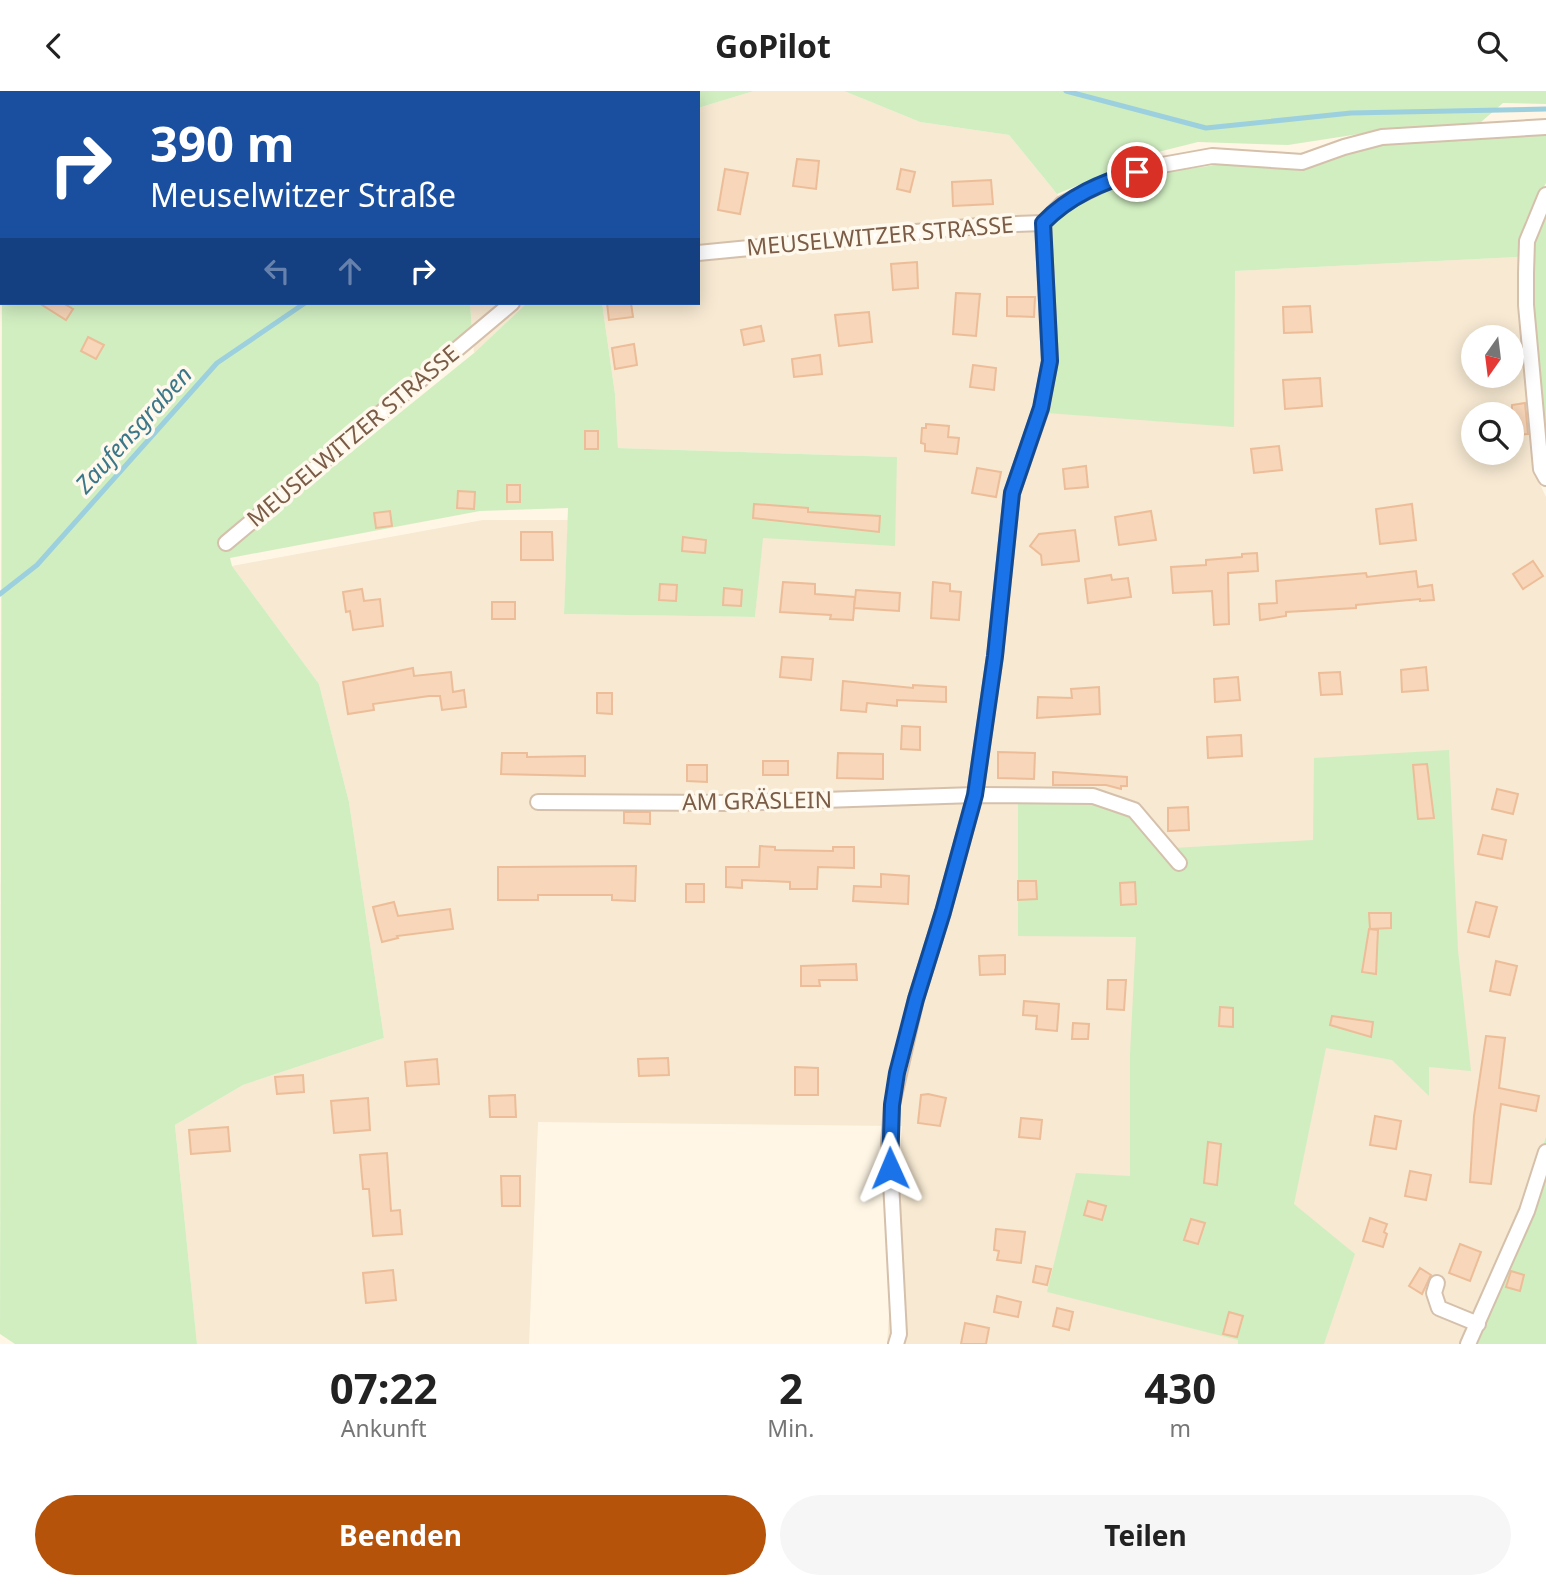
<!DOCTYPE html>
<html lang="de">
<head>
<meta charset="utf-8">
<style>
	:root { --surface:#fff; --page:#f6f6f6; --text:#222; --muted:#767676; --accent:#b45309 }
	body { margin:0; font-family:"Noto Sans",sans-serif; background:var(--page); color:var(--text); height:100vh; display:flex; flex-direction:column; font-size:26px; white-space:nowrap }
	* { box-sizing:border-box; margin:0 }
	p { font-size:23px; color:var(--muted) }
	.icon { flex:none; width:38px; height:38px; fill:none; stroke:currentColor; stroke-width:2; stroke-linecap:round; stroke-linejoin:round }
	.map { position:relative; height:1253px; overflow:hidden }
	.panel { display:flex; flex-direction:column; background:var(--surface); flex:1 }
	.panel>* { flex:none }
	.top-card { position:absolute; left:0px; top:0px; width:700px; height:214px; box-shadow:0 4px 18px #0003; background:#1a4fa0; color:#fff; overflow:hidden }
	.needle { width:46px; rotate:194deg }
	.tools { position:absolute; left:1461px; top:234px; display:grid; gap:14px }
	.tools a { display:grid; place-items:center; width:63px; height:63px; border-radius:50%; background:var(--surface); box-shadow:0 4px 18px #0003; font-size:35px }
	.pin { position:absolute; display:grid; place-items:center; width:60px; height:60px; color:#fff; margin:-30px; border:4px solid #fff; border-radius:50%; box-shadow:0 2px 7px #0007 }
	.me { position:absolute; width:77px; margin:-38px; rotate:359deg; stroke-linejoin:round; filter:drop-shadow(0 0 5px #0008) }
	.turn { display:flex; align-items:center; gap:24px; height:147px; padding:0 35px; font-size:32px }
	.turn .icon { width:91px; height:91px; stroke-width:2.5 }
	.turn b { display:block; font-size:49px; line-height:60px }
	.lanes { display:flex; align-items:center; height:66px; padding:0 35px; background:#0003; justify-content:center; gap:35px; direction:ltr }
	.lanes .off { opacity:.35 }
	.eta { display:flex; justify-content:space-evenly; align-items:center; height:119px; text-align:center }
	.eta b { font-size:42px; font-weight:700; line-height:49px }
	.cta { display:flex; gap:14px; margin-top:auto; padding:14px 35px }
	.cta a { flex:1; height:80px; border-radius:42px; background:var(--accent); color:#fff; font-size:28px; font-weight:700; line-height:80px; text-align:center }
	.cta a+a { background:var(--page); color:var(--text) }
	header { display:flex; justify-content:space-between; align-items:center; height:91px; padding:0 35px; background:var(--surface); font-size:32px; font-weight:700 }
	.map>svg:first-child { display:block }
	.residential { fill:#f7e9d2; fill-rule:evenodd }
	.green { fill:#d1eec1 }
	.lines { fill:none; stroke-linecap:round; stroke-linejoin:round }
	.stream { stroke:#9cd0de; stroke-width:5 }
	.building { fill:#f7d6b9; stroke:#ecbd98; stroke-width:2 }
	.street-casing { stroke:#d5c0ac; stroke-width:18 }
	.street { stroke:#fff; stroke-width:14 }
	.route-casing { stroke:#114b97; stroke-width:18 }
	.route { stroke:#1a73e8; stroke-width:12 }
	.labels { text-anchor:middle; stroke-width:7; stroke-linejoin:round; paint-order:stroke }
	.street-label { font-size:23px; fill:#7b5c47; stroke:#fff9ed }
	.water-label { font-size:24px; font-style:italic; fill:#3b7789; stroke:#fff9ed }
</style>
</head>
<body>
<header><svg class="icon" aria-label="back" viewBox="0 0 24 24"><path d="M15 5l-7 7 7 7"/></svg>GoPilot<svg class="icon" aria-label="search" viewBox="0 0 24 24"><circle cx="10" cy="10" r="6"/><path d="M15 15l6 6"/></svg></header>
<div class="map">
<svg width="1546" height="1253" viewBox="0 0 1546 1253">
	<rect width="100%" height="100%" fill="#fff6e5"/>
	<!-- residential -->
	<g class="residential">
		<path d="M754,0H844L920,31L1009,44L1057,103L1065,118L1049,159L1058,259L1055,291L1047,321L1235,180L1518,166L1524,267L1536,385L1546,406V1045L1523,1118L1468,1253H887L902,1035L538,1031L529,1253H197L175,1034L243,994L384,947L349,711L319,593L232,475L483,429H568L564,523L755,526L762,447L897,366L618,357L615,303L602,212H698V17ZM1474,247H1512V285H1474ZM1474,324H1512V362H1474Z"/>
		<polygon points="470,212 527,212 474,262"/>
	</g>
	<!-- green -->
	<g class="green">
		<polygon points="135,0 417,0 134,2"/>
		<polygon points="495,0 754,0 698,17 698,2 494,2"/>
		<polygon points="844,0 1546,0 1546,13 1503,12 1481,31 1359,43 1288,54 1198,51 1158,61 1057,103 1009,44 920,31"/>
		<polygon points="1546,42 1546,92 1526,129 1519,153 1518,166 1235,180 1234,336 1047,322 1055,291 1058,259 1049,159 1052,132 1065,118 1101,100 1146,84 1223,73 1303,78 1383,51"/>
		<polygon points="1546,113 1546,360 1530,198 1533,143"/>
		<polygon points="2,161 2,212 470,212 472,238 416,281 301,382 312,393 474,262 527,212 602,212 615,303 618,357 897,366 895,455 763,447 755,526 564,523 568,417 480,420 230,467 232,475 319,593 349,711 384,947 243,994 175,1034 197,1253 15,1253 0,1243"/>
		<path d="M1449,659L1458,859L1471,980L1429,976V1005L1392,969L1326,957L1294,1113L1355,1163L1324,1253H1238V1249L1047,1201L1076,1082L1130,1085V963L1136,846L1018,845V708C1061,707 1119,704 1147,743C1155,754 1161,763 1171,773L1174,757L1313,749L1314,667Z"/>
		<polygon points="1546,1045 1546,1253 1468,1253 1523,1118"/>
	</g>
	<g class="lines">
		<!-- stream -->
		<g class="stream">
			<polyline points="1066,0 1206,37 1351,22 1546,18"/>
			<polyline points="565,2 566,0"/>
			<polyline points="0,503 37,474 217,272 305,212"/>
		</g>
	</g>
	<!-- building -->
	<g class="building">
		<polygon points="797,68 819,70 816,98 793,95"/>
		<polygon points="725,78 748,82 740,123 718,119"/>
		<polygon points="901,78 915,81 910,101 897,98"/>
		<polygon points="991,89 993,113 953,115 952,91"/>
		<polygon points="917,171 918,197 893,199 891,173"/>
		<polygon points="956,202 980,203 976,245 953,243"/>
		<polygon points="1007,206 1035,206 1034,226 1007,225"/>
		<polygon points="39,212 63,212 73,218 66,229"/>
		<polygon points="607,212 631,212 633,226 609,229"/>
		<polygon points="1310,215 1312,241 1284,242 1283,216"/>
		<polygon points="869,221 872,251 839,255 835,224"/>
		<polygon points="761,235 764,250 744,254 741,239"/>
		<polygon points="88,246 104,254 96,268 81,260"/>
		<polygon points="634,253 637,274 615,278 612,257"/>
		<polygon points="820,264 822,283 794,286 792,268"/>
		<polygon points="973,274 996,277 994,299 970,296"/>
		<polygon points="1320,287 1322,315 1285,318 1283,289"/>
		<polygon points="1525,312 1528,343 1512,344 1512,314"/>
		<polygon points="926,333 949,335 948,346 959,347 957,363 925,360 925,353 921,352 922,337 926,337"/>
		<rect x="585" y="340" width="13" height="18"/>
		<polygon points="1279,355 1282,379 1254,382 1251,358"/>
		<polygon points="1086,375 1088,396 1065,398 1063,378"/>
		<polygon points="977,377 1001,381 996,406 972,402"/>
		<rect x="507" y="394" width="13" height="17"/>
		<polygon points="458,400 475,401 474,418 457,417"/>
		<polygon points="754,413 808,417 808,421 880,425 879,441 753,427"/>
		<polygon points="1412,413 1416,449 1380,453 1376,418"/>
		<polygon points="390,420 392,435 376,437 374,422"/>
		<polygon points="1151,420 1156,449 1119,454 1115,426"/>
		<polygon points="1075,439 1079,470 1042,474 1041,464 1030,455 1039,443"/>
		<polygon points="521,441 552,441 553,469 521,469"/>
		<polygon points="683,446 706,449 705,462 682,460"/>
		<polygon points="1257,462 1258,480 1228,482 1229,533 1214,534 1212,500 1173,502 1171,476 1206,474 1206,469 1242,466 1242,463"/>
		<polygon points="1533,470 1543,485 1523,498 1513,483"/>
		<polygon points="1416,480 1418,496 1432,494 1434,509 1420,510 1420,508 1356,514 1356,517 1286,521 1286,525 1260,529 1259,513 1277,512 1276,490 1366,482 1367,486"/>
		<polygon points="1111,484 1112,489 1128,487 1131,506 1088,512 1085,488"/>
		<polygon points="783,491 815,493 815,503 855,506 853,529 830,528 831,524 780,521"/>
		<polygon points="933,491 950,493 950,500 961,501 959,529 931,527"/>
		<polygon points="660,493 677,494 676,510 659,509"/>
		<polygon points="724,497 742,499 741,515 723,514"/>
		<polygon points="362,498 364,510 380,508 383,535 353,539 350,520 346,521 343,501"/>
		<polygon points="856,499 900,502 899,520 854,517"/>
		<rect x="492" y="511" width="23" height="17"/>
		<polygon points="782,566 813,568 811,589 780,586"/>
		<polygon points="1426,576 1428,599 1402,601 1401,579"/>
		<polygon points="413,577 414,585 451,581 453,601 464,599 466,616 442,619 440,605 429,605 373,613 374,619 348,623 343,591"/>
		<polygon points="1340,581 1342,603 1321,604 1319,582"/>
		<polygon points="1238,586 1240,609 1215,611 1214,588"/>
		<polygon points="843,590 913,597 913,594 946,596 946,611 897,609 897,615 867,612 866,621 841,619"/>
		<polygon points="1099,596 1100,623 1037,627 1038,606 1072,607 1071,598"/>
		<polygon points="597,602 612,602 612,623 597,622"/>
		<polygon points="902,635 920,636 920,659 901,658"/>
		<polygon points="1241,644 1242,665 1208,667 1207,646"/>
		<polygon points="998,661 1035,662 1034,688 998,687"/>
		<polygon points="502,662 527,662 527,666 585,665 585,685 501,683"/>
		<polygon points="838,662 883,663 883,688 837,687"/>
		<rect x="763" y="670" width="25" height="14"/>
		<polygon points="1427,673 1434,727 1418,728 1413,674"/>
		<polygon points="687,674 707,674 707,691 687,690"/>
		<polygon points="1053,681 1127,686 1127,695 1121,695 1121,698 1106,694 1053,694"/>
		<polygon points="1497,698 1518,703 1513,723 1492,718"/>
		<polygon points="1188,716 1189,739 1168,740 1168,717"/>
		<polygon points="624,721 650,721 650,733 624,732"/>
		<polygon points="1483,744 1506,749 1502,768 1478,763"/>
		<polygon points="760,755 775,756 775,759 833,760 833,756 854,756 854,777 818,776 817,798 790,798 790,791 742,789 742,797 726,796 726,776 759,776"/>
		<polygon points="636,775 635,810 612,809 612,804 538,804 538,809 498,809 498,776"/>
		<polygon points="881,783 909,785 908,813 853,810 854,795 881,796"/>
		<polygon points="1018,790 1036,790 1037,808 1018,809"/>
		<polygon points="1135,791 1136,813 1121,814 1120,792"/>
		<rect x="686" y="793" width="18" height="18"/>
		<polygon points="394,811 398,825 450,818 453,838 397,845 398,847 382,851 373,816"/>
		<polygon points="1476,811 1497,816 1489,846 1468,841"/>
		<polygon points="1369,822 1391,822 1391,837 1370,838"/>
		<polygon points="1369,838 1378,839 1376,883 1362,881"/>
		<polygon points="1005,864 1005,883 980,884 979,865"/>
		<polygon points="1496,870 1517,875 1510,904 1490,900"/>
		<polygon points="856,873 857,889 819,889 820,895 801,895 801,875"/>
		<polygon points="1108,889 1126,889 1124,919 1107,918"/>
		<polygon points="1024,910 1059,913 1057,940 1036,938 1037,925 1023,924"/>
		<polygon points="1220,916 1233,917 1233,936 1219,935"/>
		<polygon points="1332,925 1373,931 1371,946 1330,934"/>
		<polygon points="1073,932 1089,933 1088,948 1072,948"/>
		<polygon points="1486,945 1505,947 1499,997 1539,1005 1536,1020 1501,1013 1491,1093 1470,1091 1474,1025"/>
		<polygon points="668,967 669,984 639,985 638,968"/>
		<polygon points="437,968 439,993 407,995 405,971"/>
		<polygon points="795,976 818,977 818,1004 795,1004"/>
		<polygon points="303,984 304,1001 277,1003 275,986"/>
		<polygon points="928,1003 946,1007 940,1035 918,1032 921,1004"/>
		<polygon points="515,1004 516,1026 490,1026 489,1005"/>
		<polygon points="368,1007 370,1039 334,1042 331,1010"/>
		<polygon points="1375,1025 1401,1030 1396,1058 1370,1054"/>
		<polygon points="1021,1027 1042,1029 1040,1048 1019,1046"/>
		<polygon points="228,1036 230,1060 191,1063 189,1039"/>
		<polygon points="1208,1051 1221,1053 1217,1094 1204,1092"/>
		<polygon points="387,1062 391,1120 400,1119 402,1143 373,1145 369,1098 363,1098 360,1064"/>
		<polygon points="1410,1080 1431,1084 1426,1109 1405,1105"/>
		<polygon points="501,1085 520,1085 520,1115 502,1115"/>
		<polygon points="1088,1110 1106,1115 1102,1129 1084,1124"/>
		<polygon points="1370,1127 1387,1133 1384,1141 1387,1143 1383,1156 1363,1150"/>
		<polygon points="1191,1128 1205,1132 1198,1153 1184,1149"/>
		<polygon points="996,1138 1025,1141 1021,1172 997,1169 999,1160 994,1159"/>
		<polygon points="1460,1153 1481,1161 1470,1190 1449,1182"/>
		<polygon points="1036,1175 1051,1178 1047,1194 1033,1191"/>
		<polygon points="1420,1177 1431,1184 1422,1203 1409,1195"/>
		<polygon points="393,1179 396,1209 366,1212 363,1182"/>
		<polygon points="1511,1180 1524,1184 1520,1200 1506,1196"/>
		<polygon points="997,1205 1021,1211 1018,1226 994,1221"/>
		<polygon points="1057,1217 1073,1221 1069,1239 1053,1235"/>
		<polygon points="1229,1221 1243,1225 1237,1246 1223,1243"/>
		<polygon points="965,1232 989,1237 986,1253 961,1253"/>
	</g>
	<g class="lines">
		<defs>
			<g id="street">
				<polyline points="1546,104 1527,150 1526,182 1526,214 1541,378 1546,387"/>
				<polyline points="698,162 989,134 1043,132 1062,113 1113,88 1162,74 1212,65 1302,71 1344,56 1382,46 1546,36"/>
				<polyline points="226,452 512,212"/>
				<polyline points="538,711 730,712 975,704 1093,705 1134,719 1179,772"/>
				<polyline points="1437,1192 1434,1202 1439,1217 1478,1233"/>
				<polyline points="896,1253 899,1243 889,1053 892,1014 916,908 943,821 975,704 995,565 1012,402 1041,318 1050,270 1043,132"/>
				<polyline points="1468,1253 1527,1120 1546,1061"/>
			</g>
		</defs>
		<!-- street casing -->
		<use href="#street" class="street-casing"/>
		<!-- street -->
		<use href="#street" class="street"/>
	</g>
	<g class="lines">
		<defs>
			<path id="route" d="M890,1077L892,1014L897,982L916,908L943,821L975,704L995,565L1012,402L1041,317L1050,270L1043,132C1069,105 1102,91 1137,81"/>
		</defs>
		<!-- route casing -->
		<use href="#route" class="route-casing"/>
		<!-- route -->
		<use href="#route" class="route"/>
	</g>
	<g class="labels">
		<!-- street labels -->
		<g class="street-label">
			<text transform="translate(880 145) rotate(-5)" y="8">MEUSELWITZER STRASSE</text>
			<text transform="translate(353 345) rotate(-40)" y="8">MEUSELWITZER STRASSE</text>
			<text transform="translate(757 710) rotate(-1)" y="8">AM GRÄSLEIN</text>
		</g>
		<!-- water labels -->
		<g class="water-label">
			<text transform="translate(134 339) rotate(-48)" y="8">Zaufensgraben</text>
		</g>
	</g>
</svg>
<div class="tools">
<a><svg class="needle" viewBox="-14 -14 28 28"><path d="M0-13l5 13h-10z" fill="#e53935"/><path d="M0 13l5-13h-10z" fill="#767676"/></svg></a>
<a><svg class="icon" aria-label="search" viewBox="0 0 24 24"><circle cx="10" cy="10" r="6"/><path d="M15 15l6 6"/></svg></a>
</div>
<div class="pin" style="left:1137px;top:81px;background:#d93025"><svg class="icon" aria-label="arrive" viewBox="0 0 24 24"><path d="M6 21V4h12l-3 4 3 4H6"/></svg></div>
<svg class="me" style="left:890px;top:1077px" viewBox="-20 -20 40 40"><path d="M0-17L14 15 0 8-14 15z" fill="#1a73e8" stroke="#fff" stroke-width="4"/></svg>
<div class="top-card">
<div class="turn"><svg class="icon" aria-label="right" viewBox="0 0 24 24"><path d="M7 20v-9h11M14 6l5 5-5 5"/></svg><div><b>390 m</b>Meuselwitzer Straße</div></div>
<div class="lanes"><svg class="icon off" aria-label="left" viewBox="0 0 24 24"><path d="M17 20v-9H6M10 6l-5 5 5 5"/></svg><svg class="icon off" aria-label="ahead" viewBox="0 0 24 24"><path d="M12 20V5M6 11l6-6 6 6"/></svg><svg class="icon" aria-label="right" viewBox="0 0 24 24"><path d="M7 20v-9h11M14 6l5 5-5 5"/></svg></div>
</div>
</div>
<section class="panel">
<div class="eta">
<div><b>07:22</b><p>Ankunft</p></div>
<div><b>2</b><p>Min.</p></div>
<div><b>430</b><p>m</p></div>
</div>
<div class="cta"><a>Beenden</a><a>Teilen</a></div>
</section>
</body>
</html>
